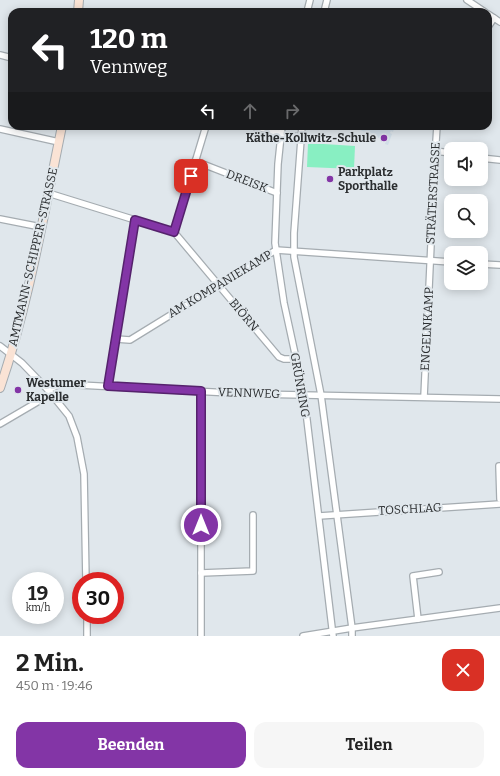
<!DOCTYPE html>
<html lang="de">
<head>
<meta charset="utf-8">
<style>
	:root { --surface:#fff; --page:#f6f6f6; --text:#222; --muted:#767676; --accent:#8335a6 }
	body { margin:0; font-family:Bitter,serif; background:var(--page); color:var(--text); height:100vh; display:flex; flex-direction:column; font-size:15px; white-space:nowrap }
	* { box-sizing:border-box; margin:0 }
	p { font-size:13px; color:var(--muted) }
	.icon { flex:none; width:22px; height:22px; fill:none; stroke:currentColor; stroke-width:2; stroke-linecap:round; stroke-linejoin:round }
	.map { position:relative; height:636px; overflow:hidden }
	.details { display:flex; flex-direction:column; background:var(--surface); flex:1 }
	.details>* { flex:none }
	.guide { position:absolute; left:8px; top:8px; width:484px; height:122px; border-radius:12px; box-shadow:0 2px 10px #0003; background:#202124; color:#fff; overflow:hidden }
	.fabs { position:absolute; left:444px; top:142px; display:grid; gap:8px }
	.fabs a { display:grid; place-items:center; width:44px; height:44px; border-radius:8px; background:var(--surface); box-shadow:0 2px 10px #0003; font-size:20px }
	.speed { position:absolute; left:12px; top:572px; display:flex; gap:8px; font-size:20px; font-weight:700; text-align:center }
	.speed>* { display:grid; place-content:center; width:52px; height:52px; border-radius:50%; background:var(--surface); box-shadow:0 2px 10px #0003; line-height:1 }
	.speed small { font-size:10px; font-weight:400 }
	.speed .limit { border:6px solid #d22; background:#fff; color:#111 }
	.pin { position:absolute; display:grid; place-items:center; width:34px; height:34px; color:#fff; margin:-17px; border-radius:8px; box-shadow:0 2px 6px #0006 }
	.me { position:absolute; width:44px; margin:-22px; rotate:0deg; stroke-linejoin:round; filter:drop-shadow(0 0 3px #0008) }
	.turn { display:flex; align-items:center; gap:14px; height:84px; padding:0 16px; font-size:18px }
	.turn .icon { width:52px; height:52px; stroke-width:2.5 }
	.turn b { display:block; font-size:28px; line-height:34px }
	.lanes { display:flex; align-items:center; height:38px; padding:0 16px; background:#0003; justify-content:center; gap:20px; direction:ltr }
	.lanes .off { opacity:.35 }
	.round { display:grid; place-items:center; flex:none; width:42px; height:42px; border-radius:12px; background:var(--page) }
	.headline { display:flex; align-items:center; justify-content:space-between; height:68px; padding:0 16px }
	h1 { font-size:24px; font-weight:700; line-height:30px }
	.action { display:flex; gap:8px; margin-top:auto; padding:8px 16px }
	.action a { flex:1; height:46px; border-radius:12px; background:var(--accent); color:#fff; font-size:16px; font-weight:700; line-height:46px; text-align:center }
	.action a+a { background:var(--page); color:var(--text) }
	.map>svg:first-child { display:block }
	.built { fill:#d0dde7 }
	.pitch { fill:#88efc2 }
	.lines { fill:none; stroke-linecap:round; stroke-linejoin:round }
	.street-casing { stroke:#a5acb1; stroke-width:8 }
	.secondary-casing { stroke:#a5acb1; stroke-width:10 }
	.street { stroke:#fff; stroke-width:5.5 }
	.secondary { stroke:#fae3d5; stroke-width:8 }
	.route-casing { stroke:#55226c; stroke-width:10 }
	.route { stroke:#8335a6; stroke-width:7 }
	.poi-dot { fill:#8335a6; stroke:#e0e7ec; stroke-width:1.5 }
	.labels { text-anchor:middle; stroke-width:4; stroke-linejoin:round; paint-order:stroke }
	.poi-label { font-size:12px; font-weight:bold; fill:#2b2e30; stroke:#e0e7ec; text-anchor:start }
	.street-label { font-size:12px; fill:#2b2e30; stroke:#e0e7ec }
</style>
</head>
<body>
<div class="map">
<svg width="500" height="636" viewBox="0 0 500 636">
	<rect width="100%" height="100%" fill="#e0e7ec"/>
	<!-- built -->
	<polygon class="built" points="340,126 395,126 393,132 391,131 390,133 392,134 388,145 385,144 386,141 353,127 351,131"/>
	<!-- pitch -->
	<polygon class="pitch" points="308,143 355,146 354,169 307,167"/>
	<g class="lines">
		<defs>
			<g id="street">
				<polyline points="467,0 485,12"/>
				<polyline points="307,12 310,0"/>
				<polyline points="324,12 327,0"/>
				<polyline points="488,14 500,22"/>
				<polyline points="488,27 494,18"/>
				<polyline points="0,55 12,58"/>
				<polyline points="253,126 290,136 300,137"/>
				<polyline points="282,126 278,164 275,243 284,303 304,395 333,636"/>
				<polyline points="302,126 294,233 294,257 321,395 352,628 352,636"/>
				<polyline points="0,129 59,142"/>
				<polyline points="435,151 451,153"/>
				<polyline points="481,158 500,160"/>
				<polyline points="195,161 277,193"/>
				<polyline points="48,193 174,232 279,357 284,359 297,359"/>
				<polyline points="0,219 41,227"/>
				<polyline points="174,232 206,126"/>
				<polyline points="481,264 500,265"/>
				<polyline points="116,339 130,340 276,250 451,262"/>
				<polyline points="0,346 22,363 48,390 69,416 77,437 84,474 86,581"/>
				<polyline points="108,386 135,220"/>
				<polyline points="48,390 60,384 250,394 500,399"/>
				<polyline points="424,397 435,157 437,126"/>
				<polyline points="0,424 51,394"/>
				<polyline points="499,466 500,499"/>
				<polyline points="319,516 500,504"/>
				<polyline points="201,573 253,571 253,515"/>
				<polyline points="87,615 87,636"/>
				<polyline points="418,619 413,576 439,572"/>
				<polyline points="201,636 201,391"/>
				<polyline points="303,636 352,628 500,608"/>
			</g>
			<g id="secondary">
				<polyline points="78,12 79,0"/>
				<path d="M0,388C29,303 44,213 62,126"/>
			</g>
		</defs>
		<!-- street casing -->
		<use href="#street" class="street-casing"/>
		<!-- secondary casing -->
		<use href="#secondary" class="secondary-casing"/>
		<!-- street -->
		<use href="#street" class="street"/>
		<!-- secondary -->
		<use href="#secondary" class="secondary"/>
	</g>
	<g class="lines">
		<defs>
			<polyline id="route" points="191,176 174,232 135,220 108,386 201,391 201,525"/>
		</defs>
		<!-- route casing -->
		<use href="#route" class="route-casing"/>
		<!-- route -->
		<use href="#route" class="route"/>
	</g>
	<!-- markers -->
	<g class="poi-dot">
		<circle cx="384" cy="138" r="4"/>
		<circle cx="330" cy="179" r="4"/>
		<circle cx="18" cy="390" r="4"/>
	</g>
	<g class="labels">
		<!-- poi labels -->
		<g class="poi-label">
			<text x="376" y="142" text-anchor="end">Käthe-Kollwitz-Schule</text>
			<text x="338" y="176">Parkplatz<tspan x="338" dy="14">Sporthalle</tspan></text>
			<text x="26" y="387">Westumer<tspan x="26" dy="14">Kapelle</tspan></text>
		</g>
		<!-- street labels -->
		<g class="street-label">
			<text transform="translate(247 181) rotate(21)" y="4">DREISK</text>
			<text transform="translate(433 193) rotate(-87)" y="4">STRÄTERSTRASSE</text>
			<text transform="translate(33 257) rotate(-77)" y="4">AMTMANN-SCHIPPER-STRASSE</text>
			<text transform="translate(220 284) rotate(-31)" y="4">AM KOMPANIEKAMP</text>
			<text transform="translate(244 315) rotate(50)" y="4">BIÖRN</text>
			<text transform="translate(427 329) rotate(-87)" y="4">ENGELNKAMP</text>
			<text transform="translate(300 385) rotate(80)" y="4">GRÜNRING</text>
			<text transform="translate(249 393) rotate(2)" y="4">VENNWEG</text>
			<text transform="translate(410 509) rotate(-3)" y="4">TOSCHLAG</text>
		</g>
	</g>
</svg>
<div class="fabs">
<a><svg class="icon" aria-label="sound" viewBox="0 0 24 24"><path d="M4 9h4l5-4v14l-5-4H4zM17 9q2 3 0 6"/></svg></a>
<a><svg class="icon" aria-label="search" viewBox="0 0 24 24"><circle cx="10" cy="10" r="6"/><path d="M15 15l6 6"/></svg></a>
<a><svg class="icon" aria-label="layers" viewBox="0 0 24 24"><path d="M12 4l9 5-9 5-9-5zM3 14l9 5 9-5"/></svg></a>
</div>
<div class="speed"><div>19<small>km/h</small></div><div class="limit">30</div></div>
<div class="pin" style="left:191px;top:176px;background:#d93025"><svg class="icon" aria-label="arrive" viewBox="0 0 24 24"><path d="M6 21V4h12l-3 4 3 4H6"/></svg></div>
<svg class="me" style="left:201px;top:525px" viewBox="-20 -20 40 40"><circle r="17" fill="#8335a6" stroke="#fff" stroke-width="3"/><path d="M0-11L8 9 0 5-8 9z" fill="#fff"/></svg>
<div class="guide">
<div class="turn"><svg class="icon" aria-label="left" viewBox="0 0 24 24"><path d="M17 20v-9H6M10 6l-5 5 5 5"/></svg><div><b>120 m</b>Vennweg</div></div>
<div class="lanes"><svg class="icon" aria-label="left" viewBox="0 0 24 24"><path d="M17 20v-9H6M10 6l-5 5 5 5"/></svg><svg class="icon off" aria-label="ahead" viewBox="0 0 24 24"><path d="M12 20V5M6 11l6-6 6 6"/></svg><svg class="icon off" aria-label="right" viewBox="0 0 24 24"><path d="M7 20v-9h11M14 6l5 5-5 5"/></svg></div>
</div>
</div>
<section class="details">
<div class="headline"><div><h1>2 Min.</h1><p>450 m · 19:46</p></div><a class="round" style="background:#d93025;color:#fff"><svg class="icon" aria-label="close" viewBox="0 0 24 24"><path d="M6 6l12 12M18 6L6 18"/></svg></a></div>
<div class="action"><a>Beenden</a><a>Teilen</a></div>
</section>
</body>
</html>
